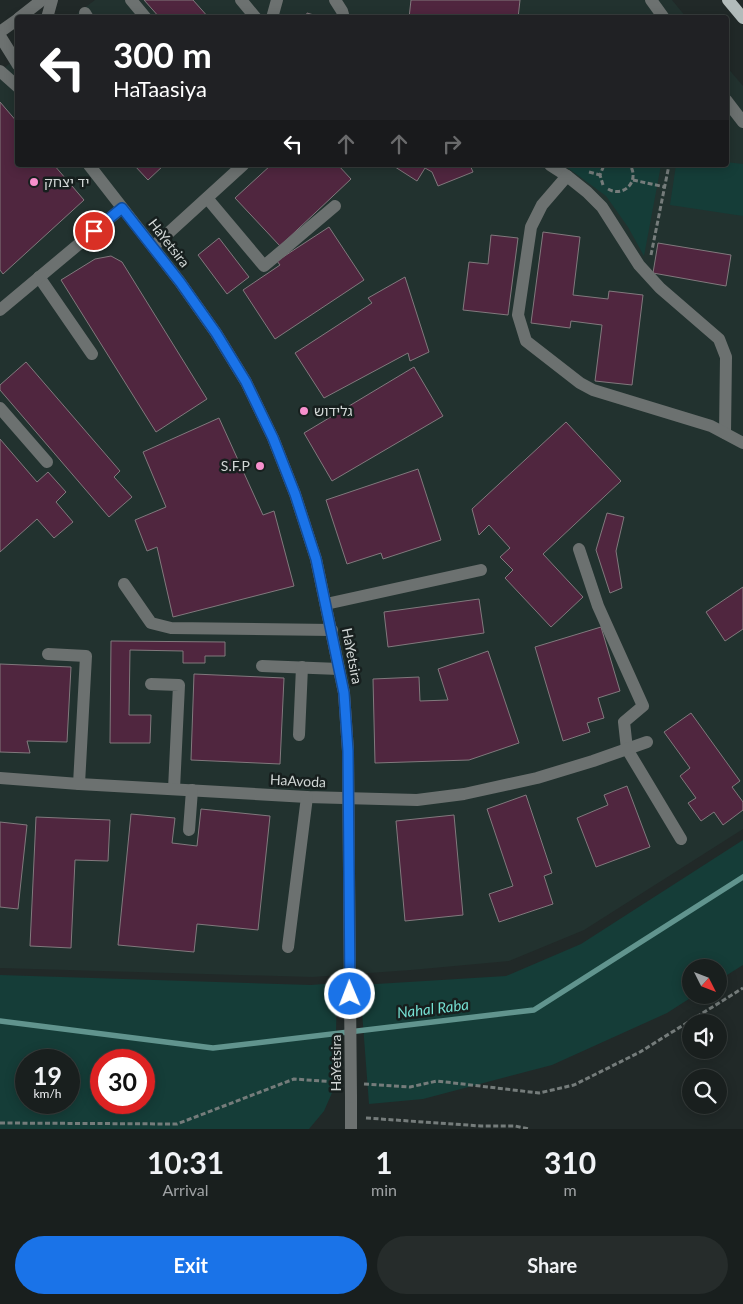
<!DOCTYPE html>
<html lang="en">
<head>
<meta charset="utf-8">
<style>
	:root { --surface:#191f1e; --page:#262c2b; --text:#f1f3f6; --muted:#9fa2a4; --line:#373d3c; --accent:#1a73e8 }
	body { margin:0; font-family:Lato,"Noto Sans Hebrew",sans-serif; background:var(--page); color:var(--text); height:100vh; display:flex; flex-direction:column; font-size:19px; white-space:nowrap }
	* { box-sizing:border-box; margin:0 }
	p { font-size:16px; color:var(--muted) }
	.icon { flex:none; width:28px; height:28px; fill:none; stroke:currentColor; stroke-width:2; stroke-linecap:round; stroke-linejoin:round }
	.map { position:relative; height:1129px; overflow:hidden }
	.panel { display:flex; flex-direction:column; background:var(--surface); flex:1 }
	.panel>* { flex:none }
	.guide { position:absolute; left:15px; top:15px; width:714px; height:152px; border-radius:5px; box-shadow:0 2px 12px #0003,0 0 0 1px var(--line); background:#202124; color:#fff; overflow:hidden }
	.needle { width:32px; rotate:132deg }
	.controls { position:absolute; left:682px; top:959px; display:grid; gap:10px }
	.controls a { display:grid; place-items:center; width:45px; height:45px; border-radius:50%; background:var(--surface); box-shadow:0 2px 12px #0003,0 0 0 1px var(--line); font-size:25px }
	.speed { position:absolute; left:15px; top:1049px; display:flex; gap:10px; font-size:25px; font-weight:700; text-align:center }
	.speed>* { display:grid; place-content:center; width:65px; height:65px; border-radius:50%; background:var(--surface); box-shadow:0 2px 12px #0003,0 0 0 1px var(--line); line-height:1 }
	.speed small { font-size:12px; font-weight:400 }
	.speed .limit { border:8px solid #d22; background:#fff; color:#111 }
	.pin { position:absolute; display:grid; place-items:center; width:42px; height:42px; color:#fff; margin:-21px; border:2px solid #fff; border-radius:50%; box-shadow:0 1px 5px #0007 }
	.me { position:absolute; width:55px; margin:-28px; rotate:359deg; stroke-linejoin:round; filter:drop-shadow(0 0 4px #0008) }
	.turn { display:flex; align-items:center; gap:18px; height:105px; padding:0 15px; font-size:22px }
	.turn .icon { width:65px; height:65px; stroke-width:2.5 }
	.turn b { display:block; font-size:35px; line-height:42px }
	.lanes { display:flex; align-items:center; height:48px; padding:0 15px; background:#0003; justify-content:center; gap:25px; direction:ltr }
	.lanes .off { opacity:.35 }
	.eta { display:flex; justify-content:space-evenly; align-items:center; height:85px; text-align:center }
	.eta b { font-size:30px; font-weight:700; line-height:35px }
	.cta { display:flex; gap:10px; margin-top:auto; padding:10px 15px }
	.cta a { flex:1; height:58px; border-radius:30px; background:var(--accent); color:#fff; font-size:20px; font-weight:700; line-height:58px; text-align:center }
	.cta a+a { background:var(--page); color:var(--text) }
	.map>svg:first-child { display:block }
	.built { fill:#22322f }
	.green { fill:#153d38; fill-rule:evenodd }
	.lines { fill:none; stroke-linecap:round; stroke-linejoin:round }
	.stream { stroke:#61948e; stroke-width:5.5 }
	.building { fill:#50263f; stroke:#81797d }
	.path { stroke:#757c7b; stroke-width:3; stroke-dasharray:5 2.5; stroke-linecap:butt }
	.minor { stroke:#6c7170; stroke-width:12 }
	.major { stroke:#b2bbba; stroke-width:12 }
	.minor-bridge { stroke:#6c7170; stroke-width:12 }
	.route-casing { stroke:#114b97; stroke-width:12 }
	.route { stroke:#1a73e8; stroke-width:9 }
	.poi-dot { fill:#f790cd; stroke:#171f1e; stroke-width:2 }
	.labels { text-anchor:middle; stroke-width:5; stroke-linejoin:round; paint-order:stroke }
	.poi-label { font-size:14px; fill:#d2d7d6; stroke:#171f1e; text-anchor:start }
	.street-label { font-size:14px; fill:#d2d7d6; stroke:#171f1e }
	.water-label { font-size:15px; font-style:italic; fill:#75dfd2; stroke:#171f1e }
</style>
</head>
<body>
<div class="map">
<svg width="743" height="1129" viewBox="0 0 743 1129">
	<rect width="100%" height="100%" fill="#212928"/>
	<!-- built -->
	<g class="built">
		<polygon points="95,0 672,0 686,17 71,18"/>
		<polygon points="17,58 18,165 726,165 726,66 743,86 743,829 584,930 509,961 411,970 312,977 0,968 0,71"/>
	</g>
	<!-- green -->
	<g class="green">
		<polygon points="726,162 743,164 743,216 670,205 676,165 726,165"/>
		<polygon points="564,165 661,165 644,256 628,227 606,196"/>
		<polygon points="743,840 743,965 719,980 719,968 691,968 691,995 695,995 667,1013 552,1065 423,1099 369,1104 360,985 506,976 581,944"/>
		<path d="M0,975L311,985L337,983L335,1086L324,1111L309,1129H0ZM26,1060H69V1102H26ZM101,1060H144V1102H101Z"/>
	</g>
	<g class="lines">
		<!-- stream -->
		<polyline class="stream" points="0,1021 213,1048 534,1010 743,877"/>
	</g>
	<!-- building -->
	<g class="building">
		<polygon points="144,0 193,0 209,18 160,18"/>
		<polygon points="411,0 520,0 518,18 409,18"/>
		<polygon points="307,13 324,18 306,18"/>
		<polygon points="0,102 18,123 18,165 54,165 84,200 3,274 0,270"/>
		<polygon points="134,165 164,165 148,180"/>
		<polygon points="271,165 338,165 351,179 280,246 235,198"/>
		<polygon points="392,165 470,165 473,172 438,186 432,172 425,168 417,181"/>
		<polygon points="329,227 364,280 275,339 243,290 280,265 277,261"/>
		<polygon points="543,232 580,237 573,295 608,299 609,291 643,295 632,385 595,381 602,325 571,321 570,328 531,323"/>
		<polygon points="491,235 518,238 508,315 463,310 469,262 488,264"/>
		<polygon points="219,238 249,277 227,294 198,255"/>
		<polygon points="658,243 731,255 726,286 653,273"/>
		<polygon points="111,256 122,262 207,399 156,432 61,280 95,259"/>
		<polygon points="405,277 429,352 410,361 408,353 324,398 295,353 372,303 368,298"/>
		<polygon points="26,362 120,471 114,477 132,497 109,517 0,390 0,385"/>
		<polygon points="414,367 443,416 332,481 304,433"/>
		<polygon points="219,418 263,515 274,511 294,586 173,617 157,547 147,551 135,520 166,507 143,452"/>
		<polygon points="566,422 621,481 543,554 583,597 551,627 505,578 513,570 500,557 510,548 489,525 479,535 472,509"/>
		<polygon points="0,439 37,482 48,472 66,492 56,502 73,522 54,538 37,519 0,552"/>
		<polygon points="418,469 441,540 383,559 381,553 347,564 326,500"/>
		<polygon points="607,513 624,517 616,551 622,588 610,593 596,550"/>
		<polygon points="743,587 743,629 725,641 706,612"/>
		<polygon points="479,599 484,633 388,647 384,612"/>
		<polygon points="601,627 620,691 598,698 604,718 587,723 590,732 563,741 535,647"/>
		<polygon points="111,641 225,642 225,656 205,656 205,663 183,663 183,651 130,650 129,715 151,715 150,743 110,743"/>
		<polygon points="488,651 519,743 469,760 375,763 373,679 419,677 420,701 448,700 438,669"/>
		<polygon points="0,664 71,667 67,742 27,741 30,753 0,752"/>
		<polygon points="194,674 284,678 280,764 191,760"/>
		<polygon points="691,713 740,781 732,787 743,802 743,810 723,825 714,812 701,821 688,803 696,798 680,776 690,768 664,732"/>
		<polygon points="627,786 650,847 596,867 577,818 608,805 604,795"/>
		<polygon points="526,795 552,873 544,876 553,904 499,922 489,894 513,886 487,809"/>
		<polygon points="201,809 270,816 258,930 197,924 194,952 118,945 131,814 175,818 172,843 197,846"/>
		<polygon points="454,815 463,915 405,921 396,821"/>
		<polygon points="36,817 110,820 108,861 75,860 71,948 30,946"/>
		<polygon points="0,822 27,825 18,909 0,907"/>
	</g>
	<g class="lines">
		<!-- path -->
		<g class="path">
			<polyline points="589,172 600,175"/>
			<polyline points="633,180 665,187"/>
			<polyline points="603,185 600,175 604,165"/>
			<path d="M608,189C624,198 640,181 630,165"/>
			<polyline points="651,255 669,165"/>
			<polyline points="364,1084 410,1087 437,1081 539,1093 574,1085 640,1052 743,988"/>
			<polyline points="366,1118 481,1126 515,1126 529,1129"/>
			<polyline points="0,1123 177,1124 294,1079 336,1082"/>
		</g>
		<!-- minor -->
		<g class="minor">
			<polyline points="131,0 146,18"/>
			<polyline points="241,0 256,18"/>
			<polyline points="335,0 342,11 344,18"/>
			<polyline points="651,0 664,18"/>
			<polyline points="85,13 88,18"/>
			<polyline points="19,18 42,0"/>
			<polyline points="47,18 52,0"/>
			<polyline points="272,18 277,0"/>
			<polyline points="0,32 18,19"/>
			<polyline points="0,36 18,65"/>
			<polyline points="0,71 18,87"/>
			<polyline points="726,100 743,122"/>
			<polyline points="89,165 180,282 216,333 246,382 273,438 295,494 316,559 344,693 348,751 350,994"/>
			<polyline points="550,165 567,176 587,192 602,207 639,265 660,288 719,339 726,357 725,433"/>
			<polyline points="567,176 542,205 531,227 518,315 526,341 580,383 593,390 711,426 743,443"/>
			<polyline points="207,198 264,266 335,206"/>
			<polyline points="153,247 243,165"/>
			<polyline points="39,277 92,354"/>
			<polyline points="0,310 122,208"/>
			<polyline points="0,408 47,462"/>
			<polyline points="579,549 598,606 643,706 624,722 627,749 681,839"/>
			<polyline points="124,584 151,623 171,628 332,630"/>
			<polyline points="326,604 481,570"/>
			<polyline points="48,654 86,656 79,784"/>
			<polyline points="262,666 339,669"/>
			<polyline points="151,684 179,685 174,789"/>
			<polyline points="299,735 302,667"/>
			<polyline points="0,778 79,784 307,797 417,800 464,794 537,778 593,761 647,742"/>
			<polyline points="189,830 192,790"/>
			<polyline points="288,947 307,797"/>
			<polyline points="351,1129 351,1097"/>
		</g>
		<!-- major -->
		<polyline class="major" points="728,0 743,18"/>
		<!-- minor-bridge -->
		<polyline class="minor-bridge" points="350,994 351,1097"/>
	</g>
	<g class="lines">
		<defs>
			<polyline id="route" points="94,231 122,208 180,282 216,333 246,382 273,438 295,494 316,559 344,693 348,751 350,994"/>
		</defs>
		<!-- route casing -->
		<use href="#route" class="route-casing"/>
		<!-- route -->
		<use href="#route" class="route"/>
	</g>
	<!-- markers -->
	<g class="poi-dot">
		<circle cx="34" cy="182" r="5"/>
		<circle cx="304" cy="411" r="5"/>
		<circle cx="260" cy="466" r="5"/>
	</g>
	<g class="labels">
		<!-- poi labels -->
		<g class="poi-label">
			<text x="44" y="187">יד יצחק</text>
			<text x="314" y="416">גלידוש</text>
			<text x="250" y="471" text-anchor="end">S.F.P</text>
		</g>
		<!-- street labels -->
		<g class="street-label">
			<text transform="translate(169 243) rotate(52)" y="5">HaYetsira</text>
			<text transform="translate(352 656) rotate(79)" y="5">HaYetsira</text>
			<text transform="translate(298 781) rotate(3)" y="5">HaAvoda</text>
			<text transform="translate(336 1063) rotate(-90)" y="5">HaYetsira</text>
		</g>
		<!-- water labels -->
		<g class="water-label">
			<text transform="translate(433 1009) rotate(-7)" y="5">Nahal Raba</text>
		</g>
	</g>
</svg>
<div class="controls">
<a><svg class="needle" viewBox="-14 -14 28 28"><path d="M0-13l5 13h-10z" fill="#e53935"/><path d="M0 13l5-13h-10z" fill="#9fa2a4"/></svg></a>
<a><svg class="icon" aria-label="sound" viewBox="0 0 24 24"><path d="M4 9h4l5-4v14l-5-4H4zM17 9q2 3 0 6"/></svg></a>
<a><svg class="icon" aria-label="search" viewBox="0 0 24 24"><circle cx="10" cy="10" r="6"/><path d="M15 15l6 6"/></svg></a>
</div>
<div class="speed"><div>19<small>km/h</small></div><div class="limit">30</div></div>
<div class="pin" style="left:94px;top:231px;background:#d93025"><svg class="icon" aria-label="arrive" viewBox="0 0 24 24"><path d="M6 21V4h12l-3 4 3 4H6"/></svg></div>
<svg class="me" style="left:350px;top:994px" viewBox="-20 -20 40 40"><circle r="17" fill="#1a73e8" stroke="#fff" stroke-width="3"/><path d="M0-11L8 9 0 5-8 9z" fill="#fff"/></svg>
<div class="guide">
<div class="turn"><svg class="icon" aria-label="left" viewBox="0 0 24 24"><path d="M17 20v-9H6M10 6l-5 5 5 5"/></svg><div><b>300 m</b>HaTaasiya</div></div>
<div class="lanes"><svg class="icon" aria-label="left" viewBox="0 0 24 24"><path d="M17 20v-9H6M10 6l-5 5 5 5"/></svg><svg class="icon off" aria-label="ahead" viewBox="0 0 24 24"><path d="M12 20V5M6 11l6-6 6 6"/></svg><svg class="icon off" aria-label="ahead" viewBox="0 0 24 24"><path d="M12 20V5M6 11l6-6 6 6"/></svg><svg class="icon off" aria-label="right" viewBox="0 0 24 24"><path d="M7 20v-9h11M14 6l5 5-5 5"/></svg></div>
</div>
</div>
<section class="panel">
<div class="eta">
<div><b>10:31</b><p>Arrival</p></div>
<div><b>1</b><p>min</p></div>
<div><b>310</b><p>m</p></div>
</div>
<div class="cta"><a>Exit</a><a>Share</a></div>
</section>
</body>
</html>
